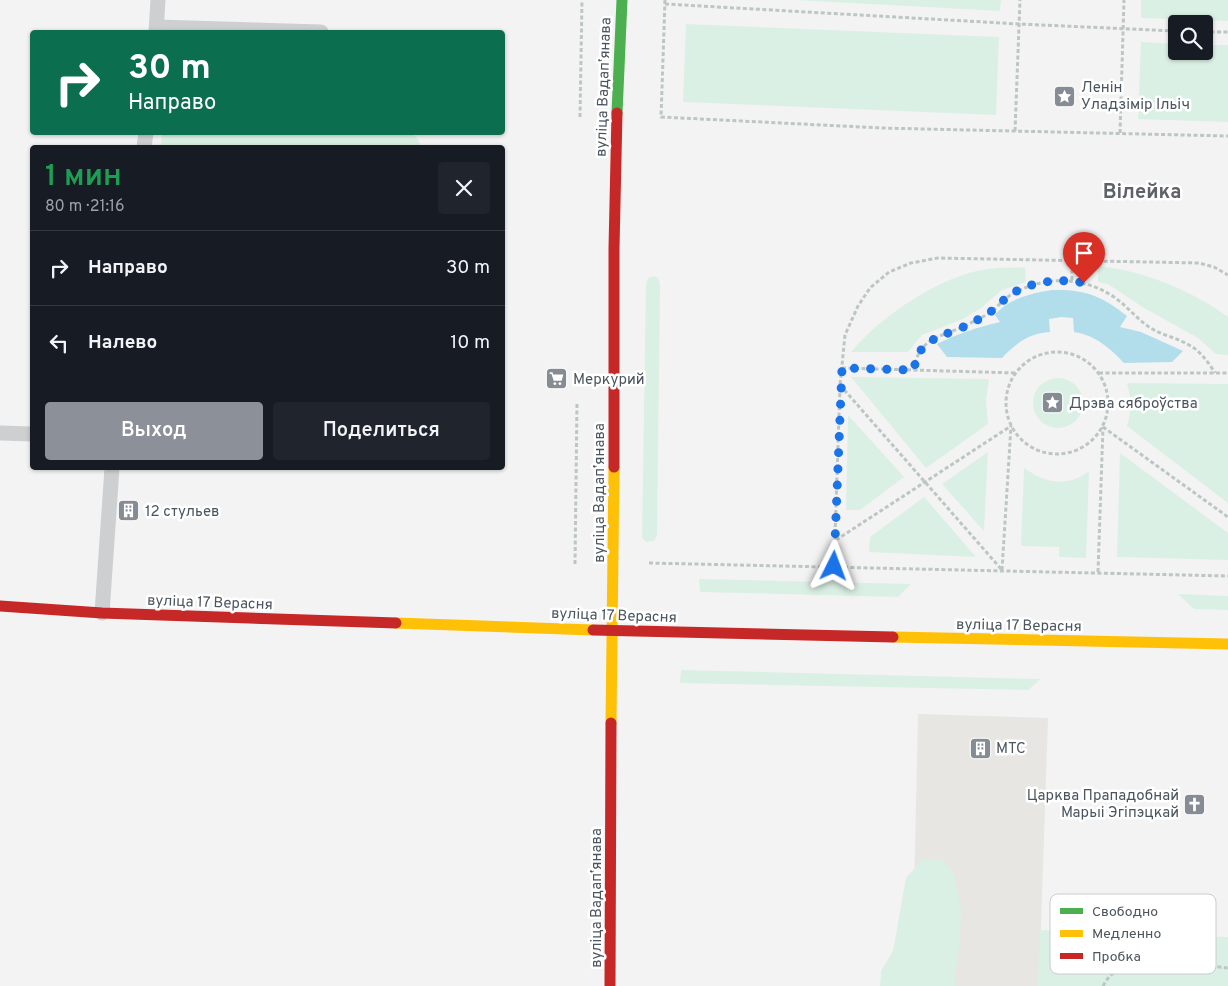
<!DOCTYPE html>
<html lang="ru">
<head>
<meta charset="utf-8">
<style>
	:root { --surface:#171b24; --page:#20242c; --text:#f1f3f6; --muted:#9ea1a6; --line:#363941; --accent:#8c9099 }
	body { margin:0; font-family:Overpass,sans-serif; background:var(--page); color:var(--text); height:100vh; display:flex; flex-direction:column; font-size:19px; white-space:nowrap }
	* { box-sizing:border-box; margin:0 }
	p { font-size:16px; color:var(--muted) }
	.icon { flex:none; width:28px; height:28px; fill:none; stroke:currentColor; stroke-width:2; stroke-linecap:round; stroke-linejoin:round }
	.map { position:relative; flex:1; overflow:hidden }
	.details { position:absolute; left:30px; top:145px; width:475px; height:325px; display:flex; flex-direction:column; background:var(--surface); border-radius:5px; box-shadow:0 1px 4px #0004 }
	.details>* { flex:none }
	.guide { position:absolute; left:30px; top:30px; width:475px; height:105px; border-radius:5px; box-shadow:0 1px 4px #0004; background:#0b6e4f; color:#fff; overflow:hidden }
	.buttons { position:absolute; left:1168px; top:15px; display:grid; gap:10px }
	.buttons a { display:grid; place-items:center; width:45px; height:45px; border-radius:5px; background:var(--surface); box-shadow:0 1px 4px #0004; font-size:25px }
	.pin { position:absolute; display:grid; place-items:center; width:42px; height:42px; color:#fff; margin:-51px -21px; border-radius:50% 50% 50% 0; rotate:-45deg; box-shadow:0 0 5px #0007 }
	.pin .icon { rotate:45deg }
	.me { position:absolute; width:55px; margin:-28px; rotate:3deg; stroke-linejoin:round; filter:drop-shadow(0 0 4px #0008) }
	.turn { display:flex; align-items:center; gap:18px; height:105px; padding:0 15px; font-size:22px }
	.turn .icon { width:65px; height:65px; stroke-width:2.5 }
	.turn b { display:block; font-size:35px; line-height:42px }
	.round { display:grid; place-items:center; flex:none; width:52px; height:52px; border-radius:5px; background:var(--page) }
	.overview { display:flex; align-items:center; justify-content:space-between; height:85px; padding:0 15px }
	h1 { font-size:30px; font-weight:600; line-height:38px; color:#1e9e55 }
	.button { display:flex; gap:10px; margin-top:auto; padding:10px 15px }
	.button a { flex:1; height:58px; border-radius:5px; background:var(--accent); color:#fff; font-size:20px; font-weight:600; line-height:58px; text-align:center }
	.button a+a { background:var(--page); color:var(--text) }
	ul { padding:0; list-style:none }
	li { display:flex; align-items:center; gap:15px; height:75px; padding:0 15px; border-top:1px solid var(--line) }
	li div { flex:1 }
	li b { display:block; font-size:19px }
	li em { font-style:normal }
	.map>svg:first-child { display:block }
	.commercial { fill:#e7e6e2 }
	.green { fill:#dbf0e4 }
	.water { fill:#b2ddeb }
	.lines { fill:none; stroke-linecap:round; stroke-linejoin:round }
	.path { stroke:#bcc6c3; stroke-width:3; stroke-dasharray:4 2.5; stroke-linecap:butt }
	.lane { stroke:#cecfd1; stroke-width:15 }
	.fast { stroke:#4caf50; stroke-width:11 }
	.slow { stroke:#ffc107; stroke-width:11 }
	.jam { stroke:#c62828; stroke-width:11 }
	.route { stroke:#1a73e8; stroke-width:9; stroke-dasharray:0 16.2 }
	.labels { text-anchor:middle; stroke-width:5; stroke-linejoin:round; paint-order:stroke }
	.street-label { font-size:15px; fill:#4b555f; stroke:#fff }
	.poi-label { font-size:15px; fill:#4b555f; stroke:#fff; text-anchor:start }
	.district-label { font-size:20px; font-weight:bold; fill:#5f6267; stroke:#fff }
	.key { fill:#fff; stroke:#c9cccf; stroke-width:1 }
	.key-label { font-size:14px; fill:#4b555f }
</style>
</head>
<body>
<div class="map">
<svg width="1228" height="986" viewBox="0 0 1228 986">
	<rect width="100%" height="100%" fill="#f4f3f3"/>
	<!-- commercial -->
	<polygon class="commercial" points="918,714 1048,718 1039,986 912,986"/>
	<!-- green -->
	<g class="green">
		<polygon points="795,0 1001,0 1000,11"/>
		<polygon points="1141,0 1228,0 1228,21 1141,18"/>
		<polygon points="686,24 999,37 996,115 683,102"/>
		<polygon points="1141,42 1176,44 1176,51 1204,51 1204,45 1228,45 1228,122 1138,119"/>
		<polygon points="162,133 411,133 418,139 421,147 161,147"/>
		<path d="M1098,266C1141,270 1194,291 1228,317V355L1216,354L1198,338L1144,308L1108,284L1098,282Z"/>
		<path d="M1025,267L1026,282L1002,290L981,308L963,319L922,335L908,352H851C881,316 940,276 987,269C999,267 1013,268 1025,267Z"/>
		<polygon points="654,276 658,278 660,284 657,536 654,541 646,542 643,539 642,537 646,285 648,278"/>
		<polygon points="851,377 989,379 986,401 988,424 926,468"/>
		<circle cx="1058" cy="403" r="25"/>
		<path d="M1127,383L1228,384V503L1127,426C1132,411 1131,398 1127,383Z"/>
		<polygon points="848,415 904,477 860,510 846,510"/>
		<polygon points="988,452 984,531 942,484"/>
		<polygon points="1120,453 1228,533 1228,560 1117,557"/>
		<path d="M1024,468C1045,483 1067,488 1089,471L1086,558L1059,557V547L1021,546Z"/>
		<polygon points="924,497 976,557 869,552 870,537"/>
		<polygon points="699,579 911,584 898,597 700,592"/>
		<polygon points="1178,594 1228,596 1228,610 1194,609"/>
		<polygon points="681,670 1041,679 1028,690 680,683"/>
		<polygon points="942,859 954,874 961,910 960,937 955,979 955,986 880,986 881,971 893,951 906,878 922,860"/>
		<polygon points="1040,930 1228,937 1228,986 1038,986"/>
	</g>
	<!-- water -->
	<path class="water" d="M1052,290C1085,289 1102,296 1127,316L1120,327L1141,332L1183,351L1172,362L1124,363C1110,348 1095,335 1074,332L1073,318L1061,317L1049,319L1050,332C1029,333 1015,344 1002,358L947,357L937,344C957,334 978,327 1000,322L995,315C1008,299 1032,293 1052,290Z"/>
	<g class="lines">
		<!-- path -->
		<g class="path">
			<polyline points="665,0 661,117 882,128 1228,136"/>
			<polyline points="665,4 1019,24 1176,31"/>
			<polyline points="1204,32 1228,32"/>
			<polyline points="580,117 582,0"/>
			<polyline points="1015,131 1020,0"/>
			<polyline points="1120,133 1124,0"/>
			<polyline points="1072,280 1072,260"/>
			<circle cx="1057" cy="403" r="51"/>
			<polyline points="842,368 1016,373"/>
			<path d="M914,370C918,337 942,337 967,325C974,321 981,318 988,314C997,308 1004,298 1014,293C1047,275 1084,277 1114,297C1127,306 1136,318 1149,327C1161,335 1175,337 1187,344C1200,350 1208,362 1215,373"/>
			<polyline points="1099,373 1228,373"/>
			<polyline points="840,385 1002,570"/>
			<polyline points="1103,427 1228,517"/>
			<polyline points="836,540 1011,426"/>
			<polyline points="649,563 1228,576"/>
			<polyline points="575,564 577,403"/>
			<polyline points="834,566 840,385 845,335 858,306 870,288 889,272 911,263 938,258 1199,263 1214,267 1228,275"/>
			<polyline points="1002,570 1011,426"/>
			<polyline points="1098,572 1103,427"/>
			<path d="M1103,986C1124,945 1192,965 1228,968"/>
		</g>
		<!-- lane -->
		<g class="lane">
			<polyline points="157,27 321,32"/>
			<polyline points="156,32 158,0"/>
			<polyline points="144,148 146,132"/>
			<polyline points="0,433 32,434"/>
			<polyline points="102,613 112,468"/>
		</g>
		<!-- fast -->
		<polyline class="fast" points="617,113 622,0"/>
		<!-- slow -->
		<g class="slow">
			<polyline points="396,623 593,630"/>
			<polyline points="893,637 1228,644"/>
			<polyline points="611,723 614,467"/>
		</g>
		<!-- jam -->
		<g class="jam">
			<polyline points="614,467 614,248 617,113"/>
			<polyline points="0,606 102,613 396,623"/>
			<polyline points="593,630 893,637"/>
			<polyline points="610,986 611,723"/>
		</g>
	</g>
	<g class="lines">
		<!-- route -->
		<path class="route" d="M834,566L842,368L914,370C918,341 935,339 958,329C967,326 975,321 983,317C994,311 1002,300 1013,293C1034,281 1061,278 1084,283"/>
	</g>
	<!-- icons -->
	<defs>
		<symbol id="sight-square" viewBox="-11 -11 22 22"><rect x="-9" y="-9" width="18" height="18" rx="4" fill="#868c93" stroke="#fff"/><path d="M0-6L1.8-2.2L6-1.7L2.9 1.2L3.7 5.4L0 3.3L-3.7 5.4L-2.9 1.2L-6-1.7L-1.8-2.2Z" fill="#fff"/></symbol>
		<symbol id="supermarket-square" viewBox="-11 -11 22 22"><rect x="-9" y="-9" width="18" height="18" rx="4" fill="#868c93" stroke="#fff"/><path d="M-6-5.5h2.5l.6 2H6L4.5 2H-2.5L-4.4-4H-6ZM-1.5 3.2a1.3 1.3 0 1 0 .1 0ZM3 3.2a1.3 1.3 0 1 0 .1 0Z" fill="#fff"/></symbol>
		<symbol id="building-square" viewBox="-11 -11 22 22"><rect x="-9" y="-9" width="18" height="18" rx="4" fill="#868c93" stroke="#fff"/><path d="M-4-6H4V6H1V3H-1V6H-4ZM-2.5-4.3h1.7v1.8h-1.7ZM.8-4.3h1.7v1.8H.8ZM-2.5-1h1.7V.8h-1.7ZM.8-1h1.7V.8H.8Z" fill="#fff"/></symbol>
		<symbol id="church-square" viewBox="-11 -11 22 22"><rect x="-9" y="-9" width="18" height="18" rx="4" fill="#868c93" stroke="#fff"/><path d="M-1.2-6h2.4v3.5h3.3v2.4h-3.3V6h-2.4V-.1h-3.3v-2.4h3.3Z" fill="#fff"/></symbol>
	</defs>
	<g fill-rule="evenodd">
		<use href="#sight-square" x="1052" y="84" width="25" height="25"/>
		<use href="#supermarket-square" x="544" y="366" width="25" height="25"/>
		<use href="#sight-square" x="1040" y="390" width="25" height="25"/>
		<use href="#building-square" x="116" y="498" width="25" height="25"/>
		<use href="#building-square" x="968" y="736" width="25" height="25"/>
		<use href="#church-square" x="1182" y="792" width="25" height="25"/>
	</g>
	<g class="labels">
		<!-- street labels -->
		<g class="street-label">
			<text transform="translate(603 87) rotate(-88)" y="5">вуліца Вадапʼянава</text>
			<text transform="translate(599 493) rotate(-90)" y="5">вуліца Вадапʼянава</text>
			<text transform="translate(210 602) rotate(2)" y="5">вуліца 17 Верасня</text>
			<text transform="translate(614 615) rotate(2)" y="5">вуліца 17 Верасня</text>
			<text transform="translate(1019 625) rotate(1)" y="5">вуліца 17 Верасня</text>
			<text transform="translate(596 898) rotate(-90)" y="5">вуліца Вадапʼянава</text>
		</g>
		<!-- poi labels -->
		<g class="poi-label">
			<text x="1081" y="92">Ленін<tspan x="1081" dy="17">Уладзімір Ільіч</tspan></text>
			<text x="573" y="384">Меркурий</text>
			<text x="1069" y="408">Дрэва сяброўства</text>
			<text x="145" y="516">12 стульев</text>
			<text x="996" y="753">МТС</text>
			<text x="1179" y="800" text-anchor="end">Царква Прападобнай<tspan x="1179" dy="17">Марыі Эгіпэцкай</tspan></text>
		</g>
		<!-- district labels -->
		<g class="district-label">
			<text x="1142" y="198">Вілейка</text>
		</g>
	</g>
	<!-- legend -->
	<rect x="1050" y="894" width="166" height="80" rx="8" class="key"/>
	<rect x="1060" y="908" width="23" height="6" fill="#4caf50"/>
	<rect x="1060" y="930" width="23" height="7" fill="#ffc107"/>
	<rect x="1060" y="953" width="23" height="6" fill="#c62828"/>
	<g class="key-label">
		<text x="1092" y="916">Свободно</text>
		<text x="1092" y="938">Медленно</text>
		<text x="1092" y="961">Пробка</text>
	</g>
</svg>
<div class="buttons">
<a><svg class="icon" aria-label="search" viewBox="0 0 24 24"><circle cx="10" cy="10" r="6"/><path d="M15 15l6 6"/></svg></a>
</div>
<div class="pin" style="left:1084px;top:283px;background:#d93025"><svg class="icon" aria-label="arrive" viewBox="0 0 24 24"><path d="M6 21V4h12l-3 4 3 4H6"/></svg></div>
<svg class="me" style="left:834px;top:566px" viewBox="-20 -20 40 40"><path d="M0-17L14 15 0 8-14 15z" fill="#1a73e8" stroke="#fff" stroke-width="4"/></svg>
<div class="guide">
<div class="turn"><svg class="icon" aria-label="right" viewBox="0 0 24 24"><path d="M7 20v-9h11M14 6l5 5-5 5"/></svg><div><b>30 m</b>Направо</div></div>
</div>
<section class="details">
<div class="overview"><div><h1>1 мин</h1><p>80 m · 21:16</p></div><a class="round"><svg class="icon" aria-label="close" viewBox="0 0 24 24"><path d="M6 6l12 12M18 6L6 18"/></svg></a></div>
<ul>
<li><svg class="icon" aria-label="right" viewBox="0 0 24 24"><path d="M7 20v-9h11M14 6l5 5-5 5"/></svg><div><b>Направо</b></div><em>30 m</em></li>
<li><svg class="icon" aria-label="left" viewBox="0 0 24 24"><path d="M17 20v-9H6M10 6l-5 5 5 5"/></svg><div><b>Налево</b></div><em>10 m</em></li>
</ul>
<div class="button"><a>Выход</a><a>Поделиться</a></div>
</section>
</div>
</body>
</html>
